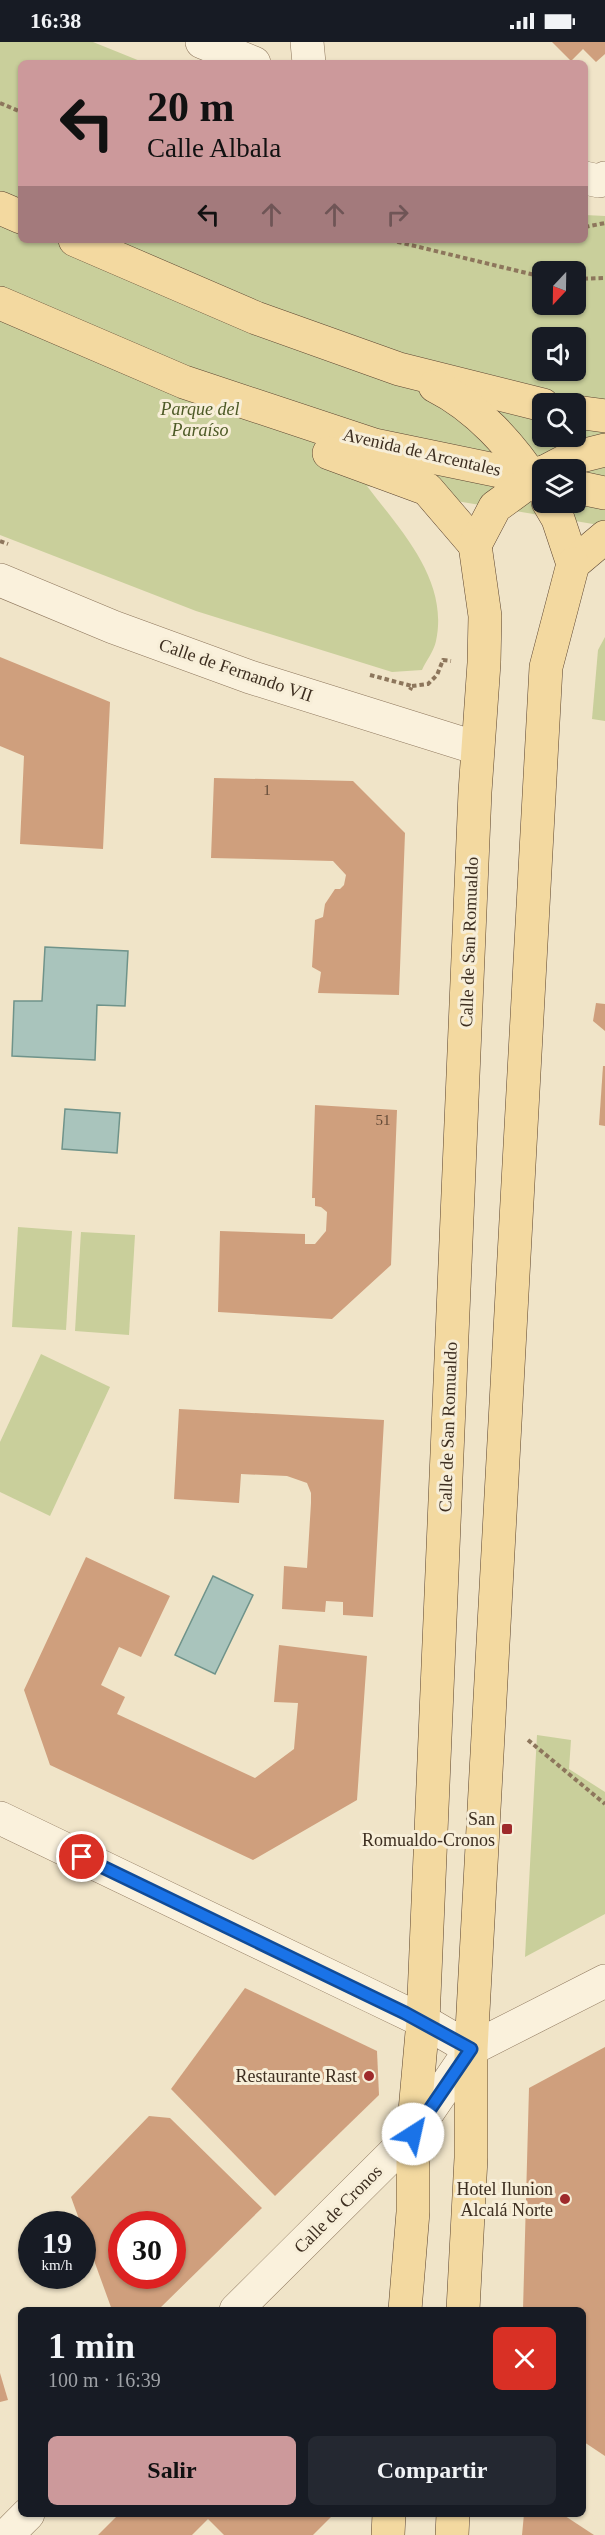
<!DOCTYPE html>
<html lang="es">
<head>
<meta charset="utf-8">
<style>
	:root { --surface:#171b24; --page:#242831; --text:#f1f3f6; --muted:#9ea1a6; --accent:#cc999b }
	body { margin:0; font-family:"Times New Roman",serif; background:var(--page); color:var(--text); height:100vh; display:flex; flex-direction:column; font-size:22px; white-space:nowrap }
	* { box-sizing:border-box; margin:0 }
	p { font-size:20px; color:var(--muted) }
	.icon { flex:none; width:33px; height:33px; fill:none; stroke:currentColor; stroke-width:2; stroke-linecap:round; stroke-linejoin:round }
	.map { position:relative; flex:1; overflow:hidden }
	.side { position:absolute; left:18px; top:2265px; width:568px; height:210px; display:flex; flex-direction:column; background:var(--surface); border-radius:9px; box-shadow:0 2px 4px #0004 }
	.side>* { flex:none }
	.banner { position:absolute; left:18px; top:18px; width:570px; height:183px; border-radius:9px; box-shadow:0 2px 4px #0004; background:#cc999b; color:#111; overflow:hidden }
	.needle { width:39px; rotate:202deg }
	.buttons { position:absolute; left:532px; top:219px; display:grid; gap:12px }
	.buttons a { display:grid; place-items:center; width:54px; height:54px; border-radius:9px; background:var(--surface); box-shadow:0 2px 4px #0004; font-size:30px }
	.speed { position:absolute; left:18px; top:2169px; display:flex; gap:12px; font-size:30px; font-weight:700; text-align:center }
	.speed>* { display:grid; place-content:center; width:78px; height:78px; border-radius:50%; background:var(--surface); box-shadow:0 2px 4px #0004; line-height:1 }
	.speed small { font-size:15px; font-weight:400 }
	.speed .limit { border:9px solid #d22; background:#fff; color:#111 }
	.pin { position:absolute; display:grid; place-items:center; width:51px; height:51px; color:#fff; margin:-26px; border:3px solid #fff; border-radius:50%; box-shadow:0 2px 6px #0007 }
	.me { position:absolute; width:66px; margin:-33px; rotate:35deg; stroke-linejoin:round; filter:drop-shadow(0 0 4px #0008) }
	.turn { display:flex; align-items:center; gap:21px; height:126px; padding:0 30px; font-size:27px }
	.turn .icon { width:78px; height:78px; stroke-width:2.5 }
	.turn b { display:block; font-size:42px; line-height:51px }
	.lanes { display:flex; align-items:center; height:57px; padding:0 30px; background:#0003; justify-content:center; gap:30px; direction:ltr }
	.lanes .off { opacity:.35 }
	.round { display:grid; place-items:center; flex:none; width:63px; height:63px; border-radius:9px; background:var(--page) }
	.overview { display:flex; align-items:center; justify-content:space-between; height:102px; padding:0 30px }
	h1 { font-size:36px; font-weight:700; line-height:45px }
	.button { display:flex; gap:12px; margin-top:auto; padding:12px 30px }
	.button a { flex:1; height:69px; border-radius:9px; background:var(--accent); color:#111; font-size:24px; font-weight:700; line-height:69px; text-align:center }
	.button a+a { background:var(--page); color:var(--text) }
	.status { display:flex; justify-content:space-between; align-items:center; height:42px; padding:0 30px; background:var(--surface); direction:ltr }
	.status svg { height:16px; fill:currentColor }
	.map>svg:first-child { display:block }
	.green { fill:#c9cf9b; fill-rule:evenodd }
	.water { fill:#a9c4bc; stroke:#6f938a; stroke-width:1.5 }
	.building { fill:#cf9f7d; fill-rule:evenodd }
	.lines { fill:none; stroke-linecap:round; stroke-linejoin:round }
	.minor-casing { stroke:#8d765c; stroke-width:34 }
	.major-casing { stroke:#5b4430; stroke-width:34 }
	.path { stroke:#8d765c; stroke-width:4; stroke-dasharray:4.5 3; stroke-linecap:butt }
	.minor { stroke:#faf1dc; stroke-width:33 }
	.major { stroke:#f3d9a0; stroke-width:33 }
	.route-casing { stroke:#114b97; stroke-width:15 }
	.route { stroke:#1a73e8; stroke-width:10 }
	.poi-dot { fill:#9e2a2b; stroke:#f7eed8; stroke-width:2 }
	.labels { text-anchor:middle; stroke-width:6; stroke-linejoin:round; paint-order:stroke }
	.number-label { font-size:15px; fill:#624a37 }
	.park-label { font-size:18px; font-style:italic; fill:#4d5a26; stroke:#f7eed8 }
	.street-label { font-size:18px; fill:#3d2e20; stroke:#f7eed8 }
	.poi-label { font-size:18px; fill:#3d2e20; stroke:#f7eed8; text-anchor:end }
</style>
</head>
<body>
<div class="status"><b>16:38</b><svg viewBox="0 0 49 12"><path d="M0 12V9h3v3zM5 12V6h3v6zM10 12V3h3v9zM15 12V0h3v12zM26 1h20v11H26zM47 4h2v5h-2z"/></svg></div>
<div class="map">
<svg width="605" height="2493" viewBox="0 0 605 2493">
	<rect width="100%" height="100%" fill="#f0e4c8"/>
	<!-- green -->
	<g class="green">
		<path d="M0,0H93L145,21H21V198H585V173L605,174V484L367,444C401,489 449,538 436,599C434,609 426,619 422,628L392,630L196,569L0,493ZM543,230H576V262H543ZM543,296H576V328H543ZM543,362H576V394H543ZM543,428H576V460H543Z"/>
		<polygon points="605,595 605,679 592,677 598,608"/>
		<polygon points="18,1185 72,1189 66,1288 12,1285"/>
		<polygon points="81,1190 135,1193 129,1293 75,1289"/>
		<polygon points="41,1312 110,1345 50,1474 0,1450 0,1400"/>
		<polygon points="537,1693 571,1698 569,1727 605,1750 605,1872 525,1915"/>
	</g>
	<!-- water -->
	<g class="water">
		<polygon points="45,905 128,909 125,964 97,963 95,1018 12,1014 14,959 42,959"/>
		<polygon points="65,1067 120,1071 117,1111 62,1107"/>
		<polygon points="213,1534 253,1553 215,1632 175,1613"/>
	</g>
	<!-- building -->
	<g class="building">
		<polygon points="552,0 605,0 605,12 596,20 583,7 571,19"/>
		<polygon points="0,615 110,660 103,807 20,802 24,714 0,704"/>
		<polygon points="214,736 353,739 405,791 399,953 318,951 321,930 312,925 315,878 323,875 325,862 335,847 340,847 344,843 346,833 333,819 211,816"/>
		<polygon points="596,961 605,962 605,989 593,979"/>
		<polygon points="603,1024 605,1024 605,1084 599,1083"/>
		<polygon points="315,1063 397,1068 391,1223 332,1277 218,1270 220,1189 305,1192 305,1202 315,1202 326,1189 327,1170 321,1165 315,1164 315,1156 312,1156"/>
		<polygon points="179,1367 384,1378 373,1575 343,1573 343,1560 326,1559 325,1570 282,1567 284,1524 307,1526 311,1461 311,1451 307,1441 287,1434 241,1432 239,1461 174,1457"/>
		<polygon points="86,1515 170,1554 141,1615 119,1605 101,1643 125,1655 117,1672 255,1736 294,1707 298,1661 274,1660 279,1603 367,1614 357,1758 253,1818 50,1723 24,1648"/>
		<polygon points="245,1946 377,2009 379,2053 275,2154 171,2047"/>
		<polygon points="605,2005 605,2414 584,2400 584,2268 523,2268 529,2046"/>
		<path d="M149,2074L170,2076L262,2166L158,2268H112L71,2155ZM122,2182H172V2234H122Z"/>
		<polygon points="0,2331 8,2358 0,2360"/>
		<polygon points="119,2472 334,2472 313,2493 224,2493 208,2477 192,2493 98,2493"/>
		<polygon points="524,2472 562,2472 594,2493 522,2493"/>
	</g>
	<g class="lines">
		<defs>
			<g id="minor">
				<polyline points="202,0 254,21"/>
				<polyline points="307,0 309,21"/>
				<polyline points="585,136 599,139 605,136"/>
				<polyline points="0,538 113,585 250,635 477,706"/>
				<polyline points="0,1776 371,1954 423,1979 471,2007"/>
				<polyline points="236,2268 413,2092 471,2007 605,1939"/>
				<polyline points="7,2493 28,2472"/>
			</g>
			<g id="major">
				<polyline points="0,166 21,175"/>
				<polyline points="75,198 256,276 399,327 543,363"/>
				<polyline points="0,261 184,340 374,403 543,438"/>
				<path d="M435,344C477,365 512,404 537,443"/>
				<polyline points="576,370 605,374"/>
				<polyline points="329,411 427,447 475,503"/>
				<polyline points="548,428 569,417 605,408"/>
				<polyline points="576,445 605,451"/>
				<polyline points="548,460 558,477 573,522"/>
				<polyline points="475,503 495,465 543,430"/>
				<polyline points="573,522 605,495"/>
				<polyline points="405,2268 413,2170 413,2092 423,1979 475,750 484,621 485,574 475,503"/>
				<polyline points="463,2268 471,2116 471,2007 546,625 573,522"/>
				<polyline points="388,2493 389,2472"/>
				<polyline points="452,2493 453,2472"/>
			</g>
		</defs>
		<!-- minor casing -->
		<use href="#minor" class="minor-casing"/>
		<!-- major casing -->
		<use href="#major" class="major-casing"/>
		<!-- path -->
		<g class="path">
			<polyline points="0,61 21,70"/>
			<polyline points="585,185 605,181"/>
			<polyline points="390,198 543,235"/>
			<polyline points="576,237 605,236"/>
			<polyline points="0,499 8,502"/>
			<polyline points="370,633 412,644 410,648"/>
			<polyline points="412,644 428,642 437,633 443,618 451,619"/>
			<polyline points="528,1698 605,1762"/>
		</g>
		<!-- minor -->
		<use href="#minor" class="minor"/>
		<!-- major -->
		<use href="#major" class="major"/>
	</g>
	<g class="lines">
		<defs>
			<polyline id="route" points="82,1815 405,1971 471,2007 413,2092"/>
		</defs>
		<!-- route casing -->
		<use href="#route" class="route-casing"/>
		<!-- route -->
		<use href="#route" class="route"/>
	</g>
	<!-- markers -->
	<g class="poi-dot">
		<rect x="501" y="1781" width="12" height="12" rx="3"/>
		<circle cx="369" cy="2034" r="6"/>
		<circle cx="565" cy="2157" r="6"/>
	</g>
	<g class="labels">
		<!-- number labels -->
		<g class="number-label">
			<text x="267" y="753">1</text>
			<text x="383" y="1083">51</text>
		</g>
		<!-- park labels -->
		<g class="park-label">
			<text x="200" y="373">Parque del<tspan x="200" dy="21">Paraíso</tspan></text>
		</g>
		<!-- street labels -->
		<g class="street-label">
			<text transform="translate(422 410) rotate(13)" y="6">Avenida de Arcentales</text>
			<text transform="translate(236 628) rotate(19)" y="6">Calle de Fernando VII</text>
			<text transform="translate(469 900) rotate(-88)" y="6">Calle de San Romualdo</text>
			<text transform="translate(448 1385) rotate(-88)" y="6">Calle de San Romualdo</text>
			<text transform="translate(338 2167) rotate(-45)" y="6">Calle de Cronos</text>
		</g>
		<!-- poi labels -->
		<g class="poi-label">
			<text x="495" y="1783">San<tspan x="495" dy="21">Romualdo-Cronos</tspan></text>
			<text x="357" y="2040">Restaurante Rast</text>
			<text x="553" y="2153">Hotel Ilunion<tspan x="553" dy="21">Alcalá Norte</tspan></text>
		</g>
	</g>
</svg>
<div class="buttons">
<a><svg class="needle" viewBox="-14 -14 28 28"><path d="M0-13l5 13h-10z" fill="#e53935"/><path d="M0 13l5-13h-10z" fill="#9ea1a6"/></svg></a>
<a><svg class="icon" aria-label="sound" viewBox="0 0 24 24"><path d="M4 9h4l5-4v14l-5-4H4zM17 9q2 3 0 6"/></svg></a>
<a><svg class="icon" aria-label="search" viewBox="0 0 24 24"><circle cx="10" cy="10" r="6"/><path d="M15 15l6 6"/></svg></a>
<a><svg class="icon" aria-label="layers" viewBox="0 0 24 24"><path d="M12 4l9 5-9 5-9-5zM3 14l9 5 9-5"/></svg></a>
</div>
<div class="speed"><div>19<small>km/h</small></div><div class="limit">30</div></div>
<div class="pin" style="left:82px;top:1815px;background:#d93025"><svg class="icon" aria-label="arrive" viewBox="0 0 24 24"><path d="M6 21V4h12l-3 4 3 4H6"/></svg></div>
<svg class="me" style="left:413px;top:2092px" viewBox="-20 -20 40 40"><circle r="19" fill="#fff"/><path d="M0-13L10 11 0 6-10 11z" fill="#1a73e8"/></svg>
<div class="banner">
<div class="turn"><svg class="icon" aria-label="left" viewBox="0 0 24 24"><path d="M17 20v-9H6M10 6l-5 5 5 5"/></svg><div><b>20 m</b>Calle Albala</div></div>
<div class="lanes"><svg class="icon" aria-label="left" viewBox="0 0 24 24"><path d="M17 20v-9H6M10 6l-5 5 5 5"/></svg><svg class="icon off" aria-label="ahead" viewBox="0 0 24 24"><path d="M12 20V5M6 11l6-6 6 6"/></svg><svg class="icon off" aria-label="ahead" viewBox="0 0 24 24"><path d="M12 20V5M6 11l6-6 6 6"/></svg><svg class="icon off" aria-label="right" viewBox="0 0 24 24"><path d="M7 20v-9h11M14 6l5 5-5 5"/></svg></div>
</div>
<section class="side">
<div class="overview"><div><h1>1 min</h1><p>100 m · 16:39</p></div><a class="round" style="background:#d93025;color:#fff"><svg class="icon" aria-label="close" viewBox="0 0 24 24"><path d="M6 6l12 12M18 6L6 18"/></svg></a></div>
<div class="button"><a>Salir</a><a>Compartir</a></div>
</section>
</div>
</body>
</html>
